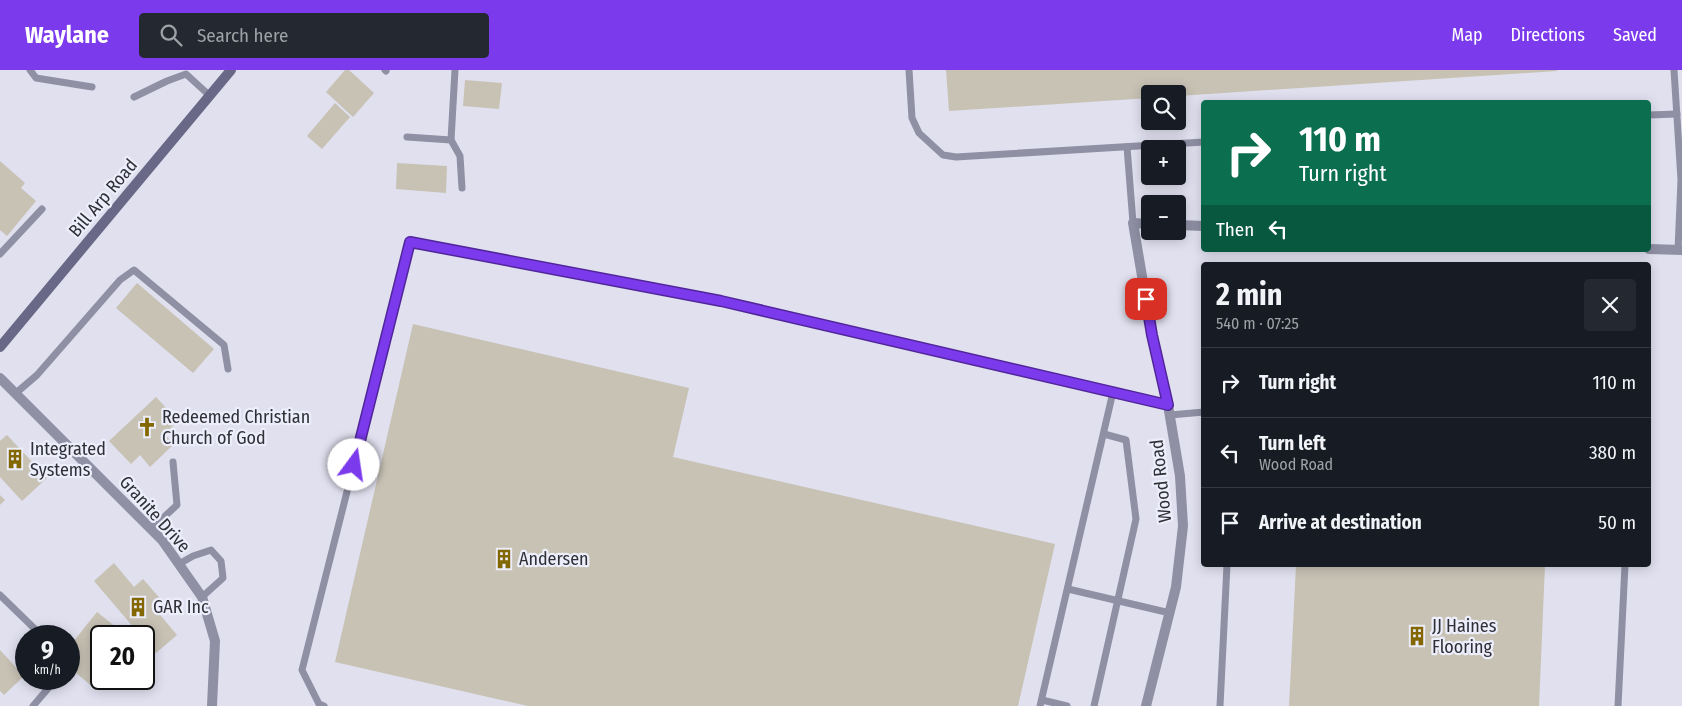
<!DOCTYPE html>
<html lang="en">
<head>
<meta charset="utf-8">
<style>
	:root { --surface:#171b24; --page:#242831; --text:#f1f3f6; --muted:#9ea1a6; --line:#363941; --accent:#7c3aed }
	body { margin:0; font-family:"Fira Sans Condensed",sans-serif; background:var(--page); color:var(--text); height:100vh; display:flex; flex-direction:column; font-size:19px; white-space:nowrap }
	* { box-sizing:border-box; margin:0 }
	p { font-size:16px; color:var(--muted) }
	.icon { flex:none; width:28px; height:28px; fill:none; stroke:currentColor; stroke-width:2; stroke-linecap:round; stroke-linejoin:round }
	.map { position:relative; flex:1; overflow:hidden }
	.sheet { position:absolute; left:1201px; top:192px; width:450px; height:305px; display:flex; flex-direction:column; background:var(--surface); border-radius:5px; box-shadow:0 2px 12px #0003 }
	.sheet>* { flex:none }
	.top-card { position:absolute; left:1201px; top:30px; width:450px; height:152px; border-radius:5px; box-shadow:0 2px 12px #0003; background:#0b6e4f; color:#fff; overflow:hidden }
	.buttons { position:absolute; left:1141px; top:15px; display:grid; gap:10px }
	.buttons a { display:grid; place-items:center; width:45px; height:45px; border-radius:5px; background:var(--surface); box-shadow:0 2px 12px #0003; font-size:25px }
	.speed { position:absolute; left:15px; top:555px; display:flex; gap:10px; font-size:25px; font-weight:700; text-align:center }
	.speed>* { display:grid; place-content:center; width:65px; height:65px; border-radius:50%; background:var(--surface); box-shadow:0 2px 12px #0003; line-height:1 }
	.speed small { font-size:12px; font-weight:400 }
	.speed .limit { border:2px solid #111; border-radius:8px; background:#fff; color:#111 }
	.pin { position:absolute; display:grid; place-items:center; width:42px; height:42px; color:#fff; margin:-21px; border-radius:10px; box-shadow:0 2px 8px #0006 }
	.me { position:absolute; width:55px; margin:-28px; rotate:14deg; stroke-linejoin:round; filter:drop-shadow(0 0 4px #0008) }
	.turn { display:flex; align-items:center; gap:18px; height:105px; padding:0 15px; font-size:22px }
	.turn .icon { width:65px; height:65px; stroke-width:2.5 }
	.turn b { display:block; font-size:35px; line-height:42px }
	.then { display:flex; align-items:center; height:48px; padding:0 15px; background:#0003; gap:10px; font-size:19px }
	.round { display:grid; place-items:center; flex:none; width:52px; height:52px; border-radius:5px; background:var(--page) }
	.overview { display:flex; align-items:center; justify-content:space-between; height:85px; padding:0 15px }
	h1 { font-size:30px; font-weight:700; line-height:38px }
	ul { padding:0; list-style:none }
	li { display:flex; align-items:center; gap:15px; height:70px; padding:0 15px; border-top:1px solid var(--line) }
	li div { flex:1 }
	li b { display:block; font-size:19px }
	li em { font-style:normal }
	header { display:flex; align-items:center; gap:30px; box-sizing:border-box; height:70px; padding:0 25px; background:var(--accent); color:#fff }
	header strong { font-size:24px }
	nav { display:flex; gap:28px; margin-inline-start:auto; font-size:18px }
	.search { width:350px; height:45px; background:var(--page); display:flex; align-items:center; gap:12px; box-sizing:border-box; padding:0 18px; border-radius:5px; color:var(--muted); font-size:19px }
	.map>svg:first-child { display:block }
	.building { fill:#c7c2b4 }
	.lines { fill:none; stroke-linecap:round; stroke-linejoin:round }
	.lane { stroke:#8f90a4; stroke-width:7 }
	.street { stroke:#8f90a4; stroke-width:10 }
	.secondary { stroke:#696886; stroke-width:10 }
	.route-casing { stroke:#51269a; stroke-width:12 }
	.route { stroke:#7c3aed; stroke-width:9 }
	.labels { text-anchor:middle; stroke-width:4.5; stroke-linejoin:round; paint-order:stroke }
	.street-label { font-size:18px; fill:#2f2f35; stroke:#edeefc }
	.poi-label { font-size:18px; fill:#2f2f35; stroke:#edeefc; text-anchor:start }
</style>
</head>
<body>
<header>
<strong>Waylane</strong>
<div class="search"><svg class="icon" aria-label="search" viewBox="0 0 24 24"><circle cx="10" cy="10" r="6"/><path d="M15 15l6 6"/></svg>Search here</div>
<nav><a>Map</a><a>Directions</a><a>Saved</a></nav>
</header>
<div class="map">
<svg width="1682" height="636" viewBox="0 0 1682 636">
	<rect width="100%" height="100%" fill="#e0e0ef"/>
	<!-- building -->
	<g class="building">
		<polygon points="345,0 349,0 374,23 353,47 326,22"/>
		<polygon points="946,0 1557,0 1557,1 1178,26 1178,24 1150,24 1150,28 949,41"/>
		<polygon points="465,10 502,13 499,39 463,36"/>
		<polygon points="335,33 350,47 322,79 307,66"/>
		<polygon points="0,91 25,113 21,118 36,131 7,166 0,160"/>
		<polygon points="397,93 447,96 446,123 396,119"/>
		<polygon points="137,213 214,279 193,303 116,238"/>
		<polygon points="413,254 689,318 673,387 1055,474 1018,636 528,636 335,592"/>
		<polygon points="156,327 178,351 164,364 174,374 150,397 140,385 131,394 109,371"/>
		<polygon points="7,365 47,408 22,431 0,407 0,371"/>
		<polygon points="0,425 5,430 0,435"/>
		<polygon points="114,493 134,517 143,509 164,533 156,540 177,565 156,583 144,569 144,566 141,566 94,511"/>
		<polygon points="1296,495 1545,495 1539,636 1289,636"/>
		<polygon points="97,542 127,566 101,566 101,610 94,618 69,597 69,577"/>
		<polygon points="0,580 24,606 4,625 0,621"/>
	</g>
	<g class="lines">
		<!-- lane -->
		<g class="lane">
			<polyline points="30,0 36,8 92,17"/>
			<polyline points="385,0 386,1"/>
			<polyline points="455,0 451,70 460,86 462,118"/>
			<polyline points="909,0 912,48 919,63 943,85 956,87 1204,72"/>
			<polyline points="1674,0 1681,110 1678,180"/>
			<polyline points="134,27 167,11 186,4 209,25"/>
			<polyline points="1649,45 1677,44"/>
			<polyline points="407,67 451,70"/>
			<polyline points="1127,77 1133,153"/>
			<polyline points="0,184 42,139"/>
			<polyline points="16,323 37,305 120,210 134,200 224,275 228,299"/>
			<polyline points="1170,345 1204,342"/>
			<polyline points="151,459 177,435 173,392"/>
			<polyline points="179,494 193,486 211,480 221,491 223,508 202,527"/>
			<polyline points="1068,519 1170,543"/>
			<polyline points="0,525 37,561"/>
			<polyline points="1042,630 1067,636"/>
			<polyline points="33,636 51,615"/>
			<polyline points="324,636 319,634 302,600 410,172 721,231 1168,335"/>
			<polyline points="1040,636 1113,322"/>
			<polyline points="1094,636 1136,449 1126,370 1104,364"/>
			<polyline points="1220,636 1227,495"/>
			<polyline points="1618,636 1625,495"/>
		</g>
		<!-- street -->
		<g class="street">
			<polyline points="1178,155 1204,156"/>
			<polyline points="1649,179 1682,180"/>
			<polyline points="0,308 162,470 202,527 215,571 212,636"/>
			<polyline points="1146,636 1176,517 1183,456 1180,406 1168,335 1152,265 1133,153 1150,154"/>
		</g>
		<!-- secondary -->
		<polyline class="secondary" points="0,277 231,0"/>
	</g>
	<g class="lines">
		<defs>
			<polyline id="route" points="354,395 410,172 721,231 1168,335 1152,265 1146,229"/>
		</defs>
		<!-- route casing -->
		<use href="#route" class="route-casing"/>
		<!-- route -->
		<use href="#route" class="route"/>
	</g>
	<!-- icons -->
	<defs>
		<symbol id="church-bare" viewBox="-9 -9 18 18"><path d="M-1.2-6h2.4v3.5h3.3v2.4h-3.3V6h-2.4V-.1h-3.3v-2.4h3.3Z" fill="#836700" stroke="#edeefc" stroke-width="2.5" paint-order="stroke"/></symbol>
		<symbol id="building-bare" viewBox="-9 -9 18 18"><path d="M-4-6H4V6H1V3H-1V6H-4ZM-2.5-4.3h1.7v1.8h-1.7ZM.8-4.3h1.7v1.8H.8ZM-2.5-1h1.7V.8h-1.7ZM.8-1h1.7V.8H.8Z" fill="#836700" stroke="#edeefc" stroke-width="2.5" paint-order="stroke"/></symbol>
	</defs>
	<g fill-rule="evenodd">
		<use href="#church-bare" x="133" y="343" width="28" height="28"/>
		<use href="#building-bare" x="1" y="375" width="28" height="28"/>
		<use href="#building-bare" x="490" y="475" width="28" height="28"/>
		<use href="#building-bare" x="124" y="523" width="28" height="28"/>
		<use href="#building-bare" x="1403" y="552" width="28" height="28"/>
	</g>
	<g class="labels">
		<!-- street labels -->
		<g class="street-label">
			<text transform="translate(103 128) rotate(-50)" y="6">Bill Arp Road</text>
			<text transform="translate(1161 411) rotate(-96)" y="6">Wood Road</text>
			<text transform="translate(155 444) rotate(48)" y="6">Granite Drive</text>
		</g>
		<!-- poi labels -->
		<g class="poi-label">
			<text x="162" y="353">Redeemed Christian<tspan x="162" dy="21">Church of God</tspan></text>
			<text x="30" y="385">Integrated<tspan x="30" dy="21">Systems</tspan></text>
			<text x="519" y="495">Andersen</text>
			<text x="153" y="543">GAR Inc</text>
			<text x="1432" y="562">JJ Haines<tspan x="1432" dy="21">Flooring</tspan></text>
		</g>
	</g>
</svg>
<div class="buttons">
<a><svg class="icon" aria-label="search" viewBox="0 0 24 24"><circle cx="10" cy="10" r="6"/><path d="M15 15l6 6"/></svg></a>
<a>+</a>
<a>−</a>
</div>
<div class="speed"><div>9<small>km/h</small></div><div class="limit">20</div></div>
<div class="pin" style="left:1146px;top:229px;background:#d93025"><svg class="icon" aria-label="arrive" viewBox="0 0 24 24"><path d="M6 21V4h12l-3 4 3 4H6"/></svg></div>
<svg class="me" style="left:354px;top:395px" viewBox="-20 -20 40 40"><circle r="19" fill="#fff"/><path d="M0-13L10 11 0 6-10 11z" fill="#7c3aed"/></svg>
<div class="top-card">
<div class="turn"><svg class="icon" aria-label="right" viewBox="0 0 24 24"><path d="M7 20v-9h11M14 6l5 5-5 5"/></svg><div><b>110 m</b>Turn right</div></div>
<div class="then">Then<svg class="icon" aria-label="left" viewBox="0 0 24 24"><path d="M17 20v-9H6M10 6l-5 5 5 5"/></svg></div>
</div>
<section class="sheet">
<div class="overview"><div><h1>2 min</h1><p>540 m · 07:25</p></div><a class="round"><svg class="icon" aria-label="close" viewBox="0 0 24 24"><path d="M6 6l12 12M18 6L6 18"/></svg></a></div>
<ul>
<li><svg class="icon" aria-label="right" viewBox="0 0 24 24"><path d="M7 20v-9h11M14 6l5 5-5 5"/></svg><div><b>Turn right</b></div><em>110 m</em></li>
<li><svg class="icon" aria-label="left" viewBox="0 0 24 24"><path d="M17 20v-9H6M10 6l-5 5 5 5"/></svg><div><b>Turn left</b><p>Wood Road</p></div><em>380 m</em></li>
<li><svg class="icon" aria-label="arrive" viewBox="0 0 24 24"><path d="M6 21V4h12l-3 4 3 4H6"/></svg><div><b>Arrive at destination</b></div><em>50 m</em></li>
</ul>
</section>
</div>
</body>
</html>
